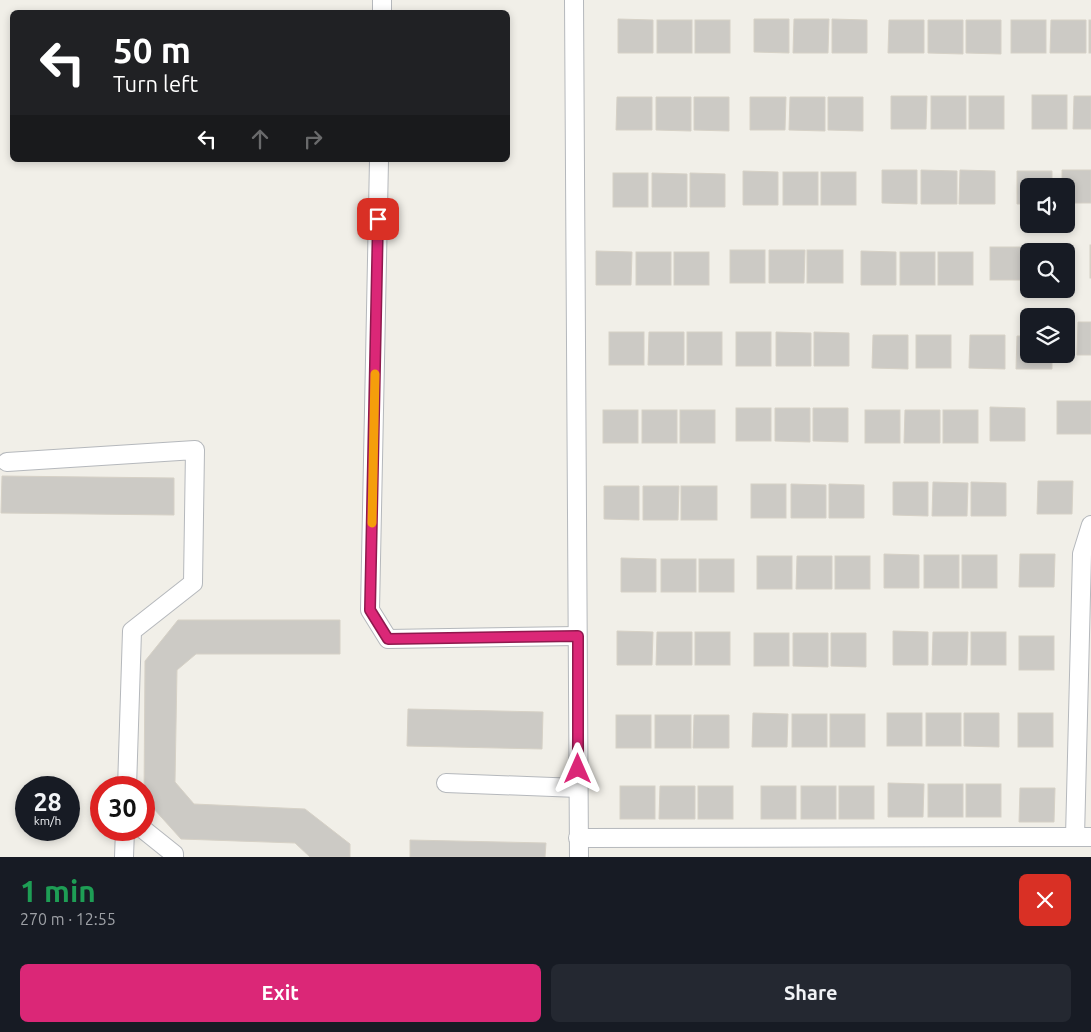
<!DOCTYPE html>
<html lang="en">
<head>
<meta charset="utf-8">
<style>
	:root { --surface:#171b24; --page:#242831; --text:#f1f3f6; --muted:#9ea1a6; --accent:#db2777 }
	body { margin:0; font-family:Ubuntu,sans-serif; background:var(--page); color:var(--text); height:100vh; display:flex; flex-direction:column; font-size:19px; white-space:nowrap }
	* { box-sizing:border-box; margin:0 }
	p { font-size:16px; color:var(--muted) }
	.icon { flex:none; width:28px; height:28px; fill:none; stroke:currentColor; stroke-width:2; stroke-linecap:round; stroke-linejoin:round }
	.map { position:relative; height:857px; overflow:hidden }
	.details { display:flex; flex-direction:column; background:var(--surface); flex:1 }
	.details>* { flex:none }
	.top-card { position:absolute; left:10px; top:10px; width:500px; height:152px; border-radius:8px; box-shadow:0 2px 8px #0003; background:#202124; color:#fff; overflow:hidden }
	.buttons { position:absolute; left:1020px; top:178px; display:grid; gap:10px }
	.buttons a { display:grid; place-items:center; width:55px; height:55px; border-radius:8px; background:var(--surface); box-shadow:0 2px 8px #0003; font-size:25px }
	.speed { position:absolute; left:15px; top:776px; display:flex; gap:10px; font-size:25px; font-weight:700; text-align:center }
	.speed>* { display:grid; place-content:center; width:65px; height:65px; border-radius:50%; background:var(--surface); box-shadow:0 2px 8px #0003; line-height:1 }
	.speed small { font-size:12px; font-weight:400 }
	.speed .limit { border:8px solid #d22; background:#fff; color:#111 }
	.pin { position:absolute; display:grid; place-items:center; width:42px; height:42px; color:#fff; margin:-21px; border-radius:10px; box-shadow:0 2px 8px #0006 }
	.me { position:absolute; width:55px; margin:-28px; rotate:0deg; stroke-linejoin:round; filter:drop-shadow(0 0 4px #0008) }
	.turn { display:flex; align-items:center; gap:18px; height:105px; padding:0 20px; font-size:22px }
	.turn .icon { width:65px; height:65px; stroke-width:2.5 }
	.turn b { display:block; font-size:35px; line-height:42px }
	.lanes { display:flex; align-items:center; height:48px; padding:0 20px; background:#0003; justify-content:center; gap:25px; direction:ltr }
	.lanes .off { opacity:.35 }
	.round { display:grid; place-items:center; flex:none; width:52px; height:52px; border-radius:8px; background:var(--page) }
	.summary { display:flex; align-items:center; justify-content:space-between; height:85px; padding:0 20px }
	h1 { font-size:30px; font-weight:700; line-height:38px; color:#1e9e55 }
	.action { display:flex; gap:10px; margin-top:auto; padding:10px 20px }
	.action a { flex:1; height:58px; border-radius:8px; background:var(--accent); color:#fff; font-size:20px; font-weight:700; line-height:58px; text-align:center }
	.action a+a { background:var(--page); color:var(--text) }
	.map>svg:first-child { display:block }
	.building { fill:#cccac5; stroke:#d6d1c6 }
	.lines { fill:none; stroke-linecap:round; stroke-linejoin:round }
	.minor-casing { stroke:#b5b8bc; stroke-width:20 }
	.minor { stroke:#fff; stroke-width:18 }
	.route-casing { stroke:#8e194d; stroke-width:12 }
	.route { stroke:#db2777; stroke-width:9 }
	.slow { stroke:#f59e0b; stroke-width:9 }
</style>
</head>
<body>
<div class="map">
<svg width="1091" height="857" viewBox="0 0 1091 857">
	<rect width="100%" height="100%" fill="#f1efe8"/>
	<!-- building -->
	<g class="building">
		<polygon points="618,19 653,20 653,53 618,53"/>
		<polygon points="754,19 789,19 789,53 754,52"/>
		<polygon points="794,19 829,19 828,53 793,53"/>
		<polygon points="832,19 867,20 867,53 832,53"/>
		<rect x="657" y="20" width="35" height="33"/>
		<rect x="695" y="20" width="35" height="33"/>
		<polygon points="889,20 924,20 924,53 888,53"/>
		<polygon points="928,20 963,20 963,54 928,53"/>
		<polygon points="966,20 1001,20 1001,54 966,53"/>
		<rect x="1011" y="20" width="35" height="33"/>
		<polygon points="1051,20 1086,20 1086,53 1050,53"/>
		<rect x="1089" y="20" width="2" height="33"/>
		<rect x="1032" y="95" width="35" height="34"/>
		<polygon points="891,96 927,96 926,129 891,129"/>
		<rect x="931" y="96" width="35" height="33"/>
		<rect x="969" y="96" width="35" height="33"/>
		<polygon points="1074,96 1091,96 1091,129 1073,129"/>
		<polygon points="617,97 652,97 652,130 616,130"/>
		<polygon points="656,97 691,97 691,131 656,130"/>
		<polygon points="694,97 729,97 729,131 694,130"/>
		<polygon points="750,97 786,97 785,130 750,130"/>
		<polygon points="790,97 825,97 825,131 789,130"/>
		<polygon points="828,97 863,97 863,131 828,130"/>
		<polygon points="882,170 917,170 917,204 882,203"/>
		<polygon points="921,170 957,171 957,204 921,204"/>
		<polygon points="960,170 995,171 995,204 959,204"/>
		<polygon points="1062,170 1091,170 1091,203 1066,203 1066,186 1062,186"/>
		<polygon points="743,171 778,172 778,205 743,205"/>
		<polygon points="1017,171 1052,171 1052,186 1029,186 1029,204 1017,204"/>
		<rect x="783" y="172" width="35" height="33"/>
		<rect x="821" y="172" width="35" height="33"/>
		<rect x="613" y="173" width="35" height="34"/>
		<polygon points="652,173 687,174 687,207 652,207"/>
		<polygon points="690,173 725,174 725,207 690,207"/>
		<rect x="1090" y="245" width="1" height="33"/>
		<rect x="990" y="247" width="35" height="33"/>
		<polygon points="1032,247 1067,247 1067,281 1066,251 1032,251"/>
		<rect x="730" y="250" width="35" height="33"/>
		<polygon points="769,250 805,250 804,283 769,283"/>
		<rect x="807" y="250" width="36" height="33"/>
		<polygon points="596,251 632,252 631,285 596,285"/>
		<polygon points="861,251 896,252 896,285 861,285"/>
		<rect x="636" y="252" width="35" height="33"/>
		<rect x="674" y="252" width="35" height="33"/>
		<rect x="900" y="252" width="35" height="33"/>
		<rect x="938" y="252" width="35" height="33"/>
		<polygon points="1078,322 1091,322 1091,355 1077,355"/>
		<rect x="609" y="332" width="35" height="33"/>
		<polygon points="649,332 684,332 684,365 648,365"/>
		<rect x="687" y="332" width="35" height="33"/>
		<rect x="736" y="332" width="35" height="34"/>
		<polygon points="776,332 811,333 811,366 776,366"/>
		<polygon points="814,332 849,333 849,366 814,366"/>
		<polygon points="873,335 908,335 908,369 872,368"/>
		<rect x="916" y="335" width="35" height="33"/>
		<polygon points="970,335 1005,335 1005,369 969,368"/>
		<polygon points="1017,336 1029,336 1029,354 1052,354 1052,369 1016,369"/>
		<rect x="1057" y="401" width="34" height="33"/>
		<polygon points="990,407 1025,408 1025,441 990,441"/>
		<rect x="736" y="408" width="35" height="33"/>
		<polygon points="775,408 810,408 810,442 775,441"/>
		<polygon points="813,408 848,408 848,442 813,441"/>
		<rect x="603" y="410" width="35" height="33"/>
		<rect x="642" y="410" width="35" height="33"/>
		<rect x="680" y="410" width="35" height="33"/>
		<rect x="865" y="410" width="35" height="33"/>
		<polygon points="905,410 940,410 940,443 904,443"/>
		<rect x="943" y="410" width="35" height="33"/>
		<polygon points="2,476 174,478 174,515 1,513"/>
		<polygon points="1038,481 1073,481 1072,514 1037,514"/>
		<polygon points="893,482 928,482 928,516 893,515"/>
		<polygon points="933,482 968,483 967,516 932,516"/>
		<polygon points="971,482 1006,483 1006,516 971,516"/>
		<rect x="751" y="484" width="35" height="34"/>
		<polygon points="791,484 826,485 826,518 791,518"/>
		<polygon points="829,484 864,485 864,518 829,518"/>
		<polygon points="604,486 639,486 639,520 604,519"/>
		<polygon points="643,486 679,486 678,520 643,520"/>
		<rect x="681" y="486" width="36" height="34"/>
		<polygon points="884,554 919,555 919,588 884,588"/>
		<polygon points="1020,554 1055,554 1054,587 1019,587"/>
		<rect x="924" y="555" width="35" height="33"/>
		<rect x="962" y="555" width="35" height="33"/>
		<rect x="757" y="556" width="35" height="33"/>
		<polygon points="797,556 832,556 832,589 796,589"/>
		<rect x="835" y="556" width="35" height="33"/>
		<polygon points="621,558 656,559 656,592 621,592"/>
		<rect x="661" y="559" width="35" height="33"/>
		<rect x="699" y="559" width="35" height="33"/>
		<polygon points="178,620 340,620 340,654 196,654 177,670 175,782 194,804 305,809 350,844 350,857 310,857 295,843 181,839 144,798 145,661"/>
		<polygon points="617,631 653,632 652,665 617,665"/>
		<polygon points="893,631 928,632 928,665 893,665"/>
		<polygon points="657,632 692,632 692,665 656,665"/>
		<rect x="695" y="632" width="35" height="33"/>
		<polygon points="933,632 968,632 967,665 932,665"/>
		<rect x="971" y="632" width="35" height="33"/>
		<rect x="754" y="633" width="35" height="33"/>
		<polygon points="793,633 828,633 828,667 793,666"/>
		<polygon points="831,633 866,633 866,667 831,666"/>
		<rect x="1019" y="636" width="35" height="34"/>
		<polygon points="408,709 543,712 542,749 407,746"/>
		<polygon points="753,713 788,714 787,747 752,747"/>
		<rect x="887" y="713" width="35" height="33"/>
		<rect x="926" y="713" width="35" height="33"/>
		<polygon points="964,713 999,713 999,747 964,746"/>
		<rect x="1018" y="713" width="35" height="34"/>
		<rect x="792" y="714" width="35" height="33"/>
		<rect x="830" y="714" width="35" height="33"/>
		<rect x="616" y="715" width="35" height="33"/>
		<rect x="655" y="715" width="36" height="33"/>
		<polygon points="694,715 729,715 729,748 693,748"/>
		<polygon points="888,783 924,784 923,817 888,817"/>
		<rect x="928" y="784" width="35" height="33"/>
		<rect x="966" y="784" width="35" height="33"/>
		<rect x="620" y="786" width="35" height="33"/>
		<polygon points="660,786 695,786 695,819 659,819"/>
		<rect x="698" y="786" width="35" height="33"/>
		<rect x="761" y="786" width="35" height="33"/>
		<rect x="801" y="786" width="35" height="33"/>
		<rect x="839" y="786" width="35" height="33"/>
		<polygon points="1020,788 1055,788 1054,822 1019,822"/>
		<polygon points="410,840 546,843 545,857 410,857"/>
	</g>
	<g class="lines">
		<defs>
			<g id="minor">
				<polyline points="574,0 579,857"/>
				<polyline points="382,12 382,0"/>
				<polyline points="379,160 370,610 388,639 577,636"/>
				<polyline points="7,462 195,450 193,583 132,631 127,788"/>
				<polyline points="1091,525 1082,554 1075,837 1091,837"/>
				<polyline points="446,783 578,788"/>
				<polyline points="144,830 174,854 174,857"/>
				<polyline points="578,838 1075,837"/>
				<polyline points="124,857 125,830"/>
			</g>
		</defs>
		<!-- minor casing -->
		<use href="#minor" class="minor-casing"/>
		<!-- minor -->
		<use href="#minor" class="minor"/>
	</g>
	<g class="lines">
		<defs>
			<polyline id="route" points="378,219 370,610 388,639 578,636 578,769"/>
		</defs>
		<!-- route casing -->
		<use href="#route" class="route-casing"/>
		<!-- route -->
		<use href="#route" class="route"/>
		<!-- slow -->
		<polyline class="slow" points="372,523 375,374"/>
	</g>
</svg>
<div class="buttons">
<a><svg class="icon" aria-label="sound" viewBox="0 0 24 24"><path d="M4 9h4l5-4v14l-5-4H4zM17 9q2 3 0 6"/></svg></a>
<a><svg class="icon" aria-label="search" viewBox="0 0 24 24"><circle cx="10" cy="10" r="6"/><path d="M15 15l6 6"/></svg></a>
<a><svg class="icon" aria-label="layers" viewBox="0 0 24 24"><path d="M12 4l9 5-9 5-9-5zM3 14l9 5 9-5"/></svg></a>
</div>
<div class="speed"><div>28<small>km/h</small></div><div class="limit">30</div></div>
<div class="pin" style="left:378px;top:219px;background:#d93025"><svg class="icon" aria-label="arrive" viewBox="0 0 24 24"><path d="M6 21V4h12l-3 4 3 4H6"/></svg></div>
<svg class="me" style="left:578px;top:769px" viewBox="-20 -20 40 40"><path d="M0-17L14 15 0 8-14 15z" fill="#db2777" stroke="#fff" stroke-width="4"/></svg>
<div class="top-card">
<div class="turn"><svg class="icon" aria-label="left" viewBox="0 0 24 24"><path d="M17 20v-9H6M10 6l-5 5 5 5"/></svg><div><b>50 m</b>Turn left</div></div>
<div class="lanes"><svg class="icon" aria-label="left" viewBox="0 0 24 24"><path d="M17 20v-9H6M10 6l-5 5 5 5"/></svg><svg class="icon off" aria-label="ahead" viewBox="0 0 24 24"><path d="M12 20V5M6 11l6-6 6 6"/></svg><svg class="icon off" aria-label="right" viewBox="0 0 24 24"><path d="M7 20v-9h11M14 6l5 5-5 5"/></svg></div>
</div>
</div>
<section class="details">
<div class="summary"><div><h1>1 min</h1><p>270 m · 12:55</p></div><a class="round" style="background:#d93025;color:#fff"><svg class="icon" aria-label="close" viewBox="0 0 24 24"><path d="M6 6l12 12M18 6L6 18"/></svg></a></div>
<div class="action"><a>Exit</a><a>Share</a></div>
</section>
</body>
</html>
